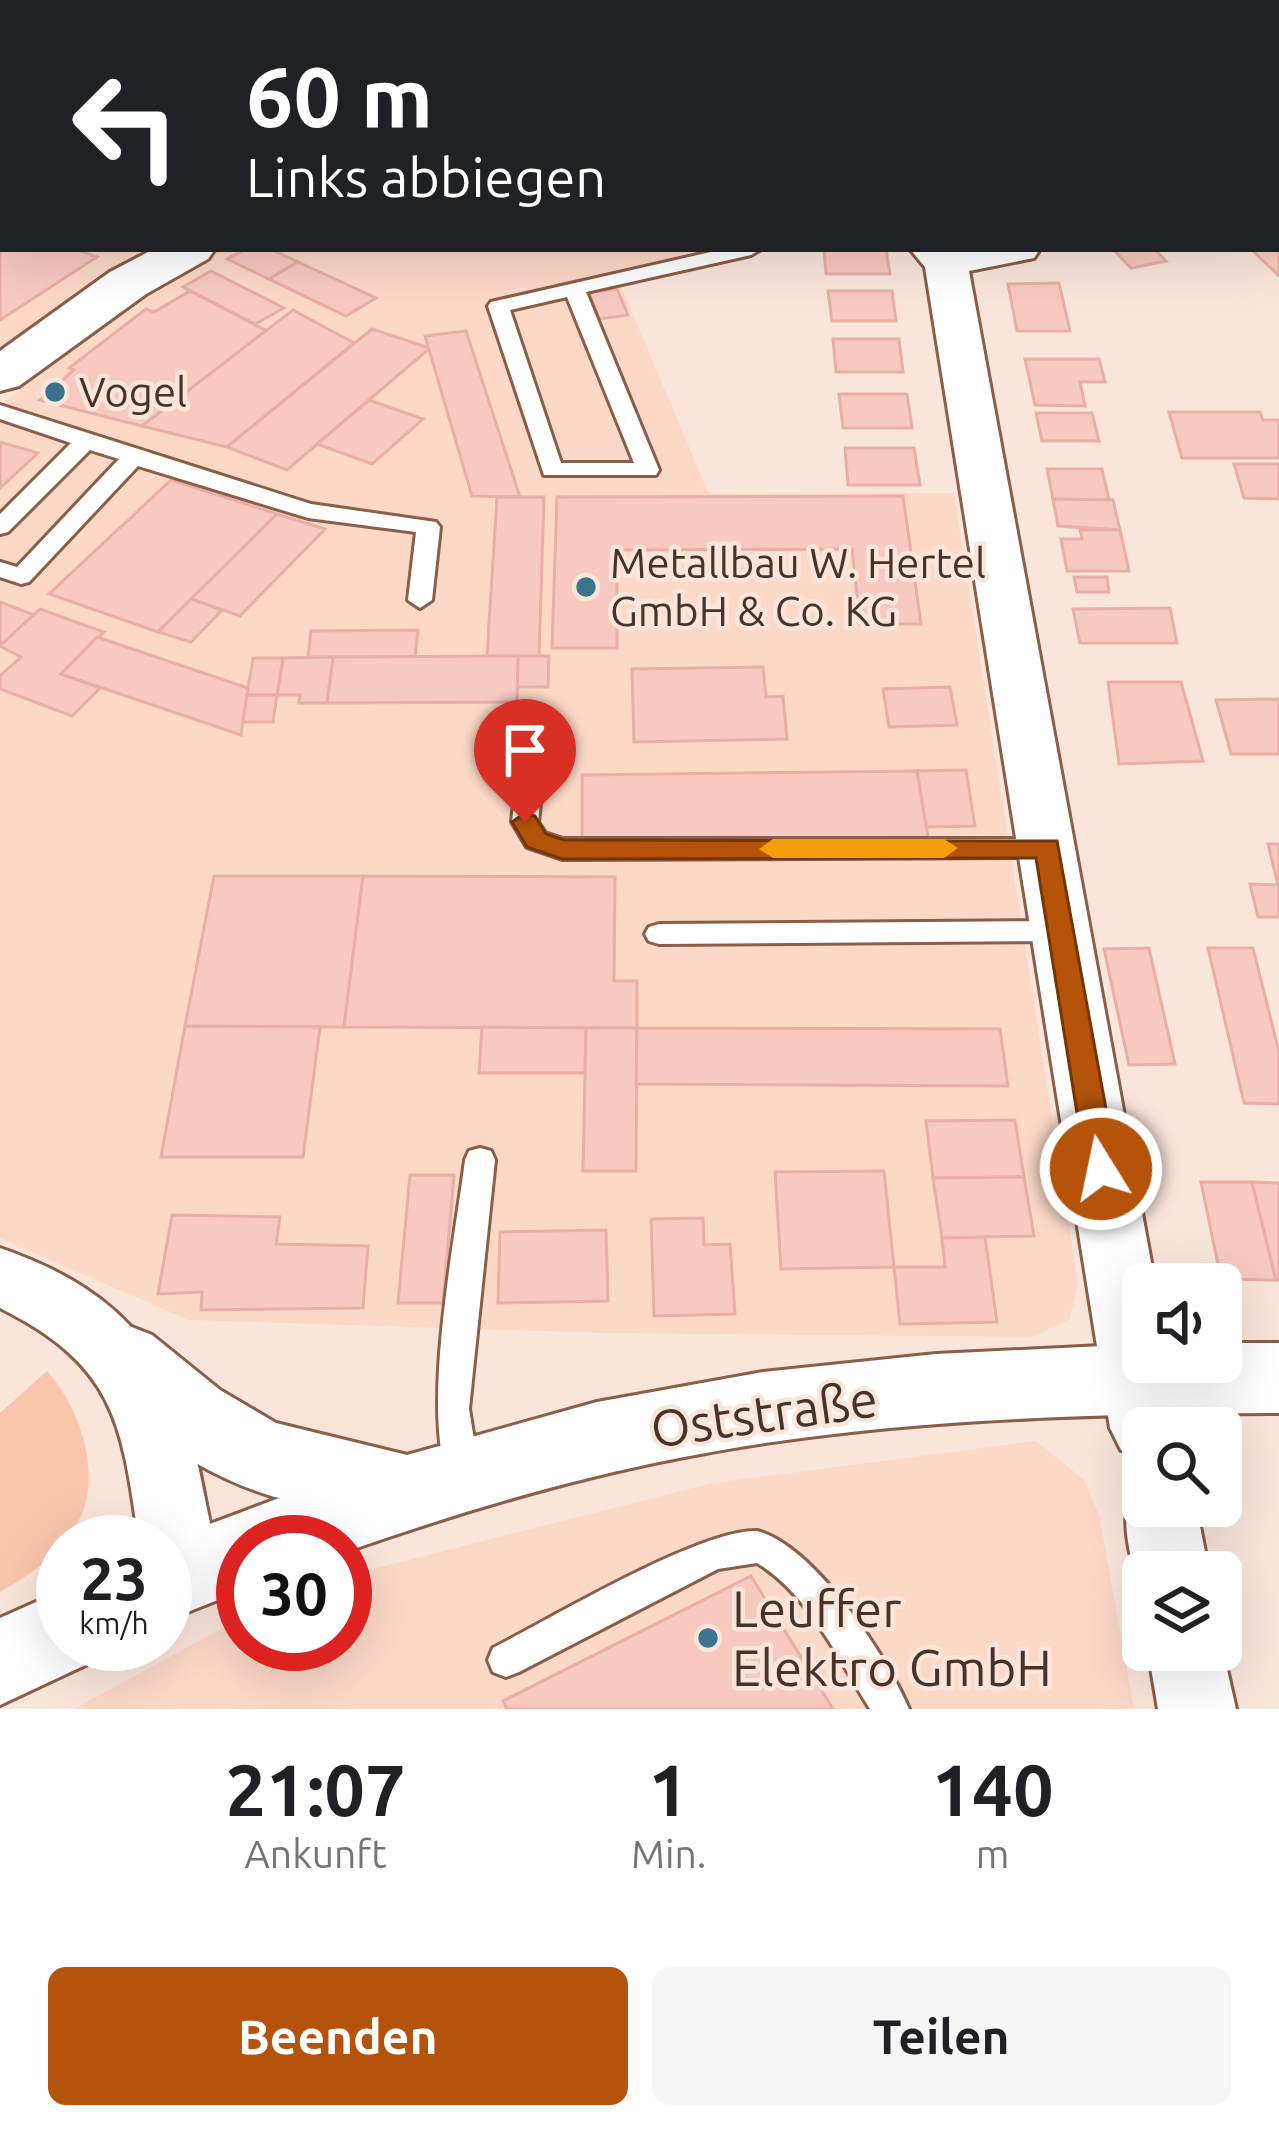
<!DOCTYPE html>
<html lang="de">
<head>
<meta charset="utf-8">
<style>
	:root { --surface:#fff; --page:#f6f6f6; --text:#202124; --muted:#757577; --accent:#b45309 }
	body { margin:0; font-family:Ubuntu,sans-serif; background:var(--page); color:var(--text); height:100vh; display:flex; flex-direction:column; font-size:45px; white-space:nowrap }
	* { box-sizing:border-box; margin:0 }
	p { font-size:39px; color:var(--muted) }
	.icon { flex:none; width:66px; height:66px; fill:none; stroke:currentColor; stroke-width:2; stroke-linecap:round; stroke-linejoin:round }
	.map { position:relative; height:1709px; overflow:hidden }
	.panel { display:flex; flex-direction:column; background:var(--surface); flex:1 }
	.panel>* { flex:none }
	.hud { position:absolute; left:0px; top:0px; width:1281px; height:252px; box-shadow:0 12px 48px #0002; background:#202124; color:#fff; overflow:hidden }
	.buttons { position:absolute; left:1122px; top:1263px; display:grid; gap:24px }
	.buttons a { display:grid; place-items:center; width:120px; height:120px; border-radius:18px; background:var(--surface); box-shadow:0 12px 48px #0002; font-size:60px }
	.speed { position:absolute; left:36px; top:1515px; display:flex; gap:24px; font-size:60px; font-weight:700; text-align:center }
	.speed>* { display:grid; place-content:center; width:156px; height:156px; border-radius:50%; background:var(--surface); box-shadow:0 12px 48px #0002; line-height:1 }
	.speed small { font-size:30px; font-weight:400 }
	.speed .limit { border:18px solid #d22; background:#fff; color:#111 }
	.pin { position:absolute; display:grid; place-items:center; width:102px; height:102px; color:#fff; margin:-123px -51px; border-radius:50% 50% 50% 0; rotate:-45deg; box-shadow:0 0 12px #0007 }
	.pin .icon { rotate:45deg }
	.me { position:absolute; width:132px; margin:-66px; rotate:350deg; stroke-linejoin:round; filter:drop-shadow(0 0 9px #0008) }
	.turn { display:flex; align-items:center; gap:42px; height:252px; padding:0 48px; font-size:54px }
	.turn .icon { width:156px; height:156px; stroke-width:2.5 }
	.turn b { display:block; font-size:84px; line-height:102px }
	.eta { display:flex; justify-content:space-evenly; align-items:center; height:204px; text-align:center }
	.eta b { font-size:72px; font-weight:600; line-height:84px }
	.primary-button { display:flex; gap:24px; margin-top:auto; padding:24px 48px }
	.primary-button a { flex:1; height:138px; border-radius:18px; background:var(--accent); color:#fff; font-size:48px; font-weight:600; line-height:138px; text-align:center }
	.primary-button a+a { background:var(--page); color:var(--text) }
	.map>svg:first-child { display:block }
	.built { fill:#fcd8c7 }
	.green { fill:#f9c6ac }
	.building { fill:#f7c9c1; stroke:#e7afa6; stroke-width:3 }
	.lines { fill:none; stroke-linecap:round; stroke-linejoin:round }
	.service-casing { stroke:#8a5e48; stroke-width:6 }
	.minor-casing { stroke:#8a5e48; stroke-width:6 }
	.secondary-casing { stroke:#8a5e48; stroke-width:6 }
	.service { fill:#fff; fill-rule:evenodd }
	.minor { fill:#fff; fill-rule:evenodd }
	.secondary { fill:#fff; fill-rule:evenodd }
	.route { fill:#b45309; stroke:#753606; stroke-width:3 }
	.slow { fill:#f59e0b }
	.poi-dot { fill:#3b758d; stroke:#fae5db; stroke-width:4.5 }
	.labels { text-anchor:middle; stroke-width:9; stroke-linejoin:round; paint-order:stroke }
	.poi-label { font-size:42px; fill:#473329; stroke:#fae5db; text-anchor:start }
	.near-street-label { font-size:51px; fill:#473329; stroke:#fae5db }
	.near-poi-label { font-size:51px; fill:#473329; stroke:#fae5db; text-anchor:start }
</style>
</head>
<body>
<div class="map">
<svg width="1279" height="1709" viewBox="0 0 1279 1709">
	<rect width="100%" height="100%" fill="#fae5db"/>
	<!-- built -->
	<g class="built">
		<polygon points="0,0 629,0 3,3 3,249 157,249 0,346"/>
		<polygon points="684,0 1279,0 1279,187 1278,3 678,3"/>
		<polygon points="219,249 779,249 619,282 709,494 954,493 1078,1283 1070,1319 1032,1337 605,1333 188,1320 0,1238 0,405 150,291"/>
		<polygon points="1036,1441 1084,1480 1099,1515 1134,1709 74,1709 243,1617 243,1644 345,1644 345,1576 713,1483"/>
	</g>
	<!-- green -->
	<path class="green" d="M47,1371C79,1406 102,1471 80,1518C65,1551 32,1574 0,1592V1413Z"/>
	<!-- building -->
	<g class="building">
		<polygon points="0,0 502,0 509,3 3,3 3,17"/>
		<polygon points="988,0 1112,0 1121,3 997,3"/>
		<polygon points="1278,216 1279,217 1279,276 1251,249 1278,249"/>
		<polygon points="0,221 3,249 75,249 97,257 0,320"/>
		<polygon points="246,249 270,249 298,262 269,279 227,259"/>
		<polygon points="824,249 886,249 890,274 826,274"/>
		<polygon points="1113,249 1154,249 1166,261 1131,268"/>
		<polygon points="298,262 376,298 346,316 269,279"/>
		<polygon points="211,271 284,308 255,324 183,287"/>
		<polygon points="1059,283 1070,331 1017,331 1008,284"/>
		<polygon points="617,289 628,315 599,319 589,292"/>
		<polygon points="190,291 267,331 142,426 40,400 74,370 69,368 146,309 154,312"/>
		<polygon points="828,291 892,291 896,321 832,321"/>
		<polygon points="293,310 354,343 227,447 142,426"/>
		<polygon points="372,329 430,348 287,470 227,447"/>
		<polygon points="466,331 520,497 472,496 425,336"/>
		<polygon points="833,339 899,339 903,372 836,372"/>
		<polygon points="1025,359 1099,359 1105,382 1080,382 1085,406 1035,405"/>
		<polygon points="839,394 907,394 912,428 843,428"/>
		<polygon points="369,400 423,419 372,464 317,444"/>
		<polygon points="1169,412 1260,412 1263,420 1279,420 1279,458 1182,458"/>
		<polygon points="1036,413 1092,413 1099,441 1042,441"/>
		<polygon points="0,442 38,453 0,488"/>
		<polygon points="845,448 914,448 920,485 848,485"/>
		<polygon points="1234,464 1279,464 1279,499 1244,498"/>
		<polygon points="1047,469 1102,469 1109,500 1053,499"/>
		<polygon points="171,480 277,514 158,632 49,594"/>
		<polygon points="903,496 921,624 860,624 852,549 617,550 617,648 552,648 557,497"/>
		<polygon points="497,497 544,497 539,656 487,656"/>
		<polygon points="1053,499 1113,500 1120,530 1058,526"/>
		<polygon points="277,514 325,529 240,616 191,599"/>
		<polygon points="1080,530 1120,530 1129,571 1067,571 1061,539 1082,539"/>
		<polygon points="1074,577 1107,577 1109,592 1077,592"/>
		<polygon points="191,599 222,610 191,642 158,632"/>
		<polygon points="0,602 34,615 0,646"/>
		<polygon points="1170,608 1177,643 1080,643 1073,609"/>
		<polygon points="40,609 104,632 61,674 100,688 72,716 0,689 0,676 21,657 0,646"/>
		<polygon points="418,630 415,657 308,657 311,631"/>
		<polygon points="97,637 248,688 241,735 61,674"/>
		<polygon points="518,656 549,656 548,687 517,687"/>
		<polygon points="518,656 517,702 327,703 333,657"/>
		<polygon points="333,657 327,703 299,703 300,695 277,695 283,658"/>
		<polygon points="253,658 283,658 277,695 247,695"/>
		<polygon points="763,667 766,697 783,696 787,739 634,742 632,669"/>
		<polygon points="1108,682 1181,682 1203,761 1119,764"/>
		<polygon points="950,687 957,725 889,727 883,689"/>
		<polygon points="247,695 277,695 273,722 243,722"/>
		<polygon points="1279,699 1279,754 1231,754 1216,700"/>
		<polygon points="966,770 975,826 926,827 917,771"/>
		<polygon points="917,771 928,837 582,841 582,775"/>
		<polygon points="1268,844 1279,844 1279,917 1258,917 1250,884 1278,885"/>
		<polygon points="214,876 363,876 344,1027 185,1026"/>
		<polygon points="363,876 615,877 614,981 637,981 637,1028 344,1027"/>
		<polygon points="1149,948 1175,1064 1129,1065 1104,949"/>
		<polygon points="1208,948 1253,948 1279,1052 1279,1104 1244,1103"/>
		<polygon points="185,1026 320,1027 303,1157 161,1157"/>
		<polygon points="482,1027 586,1028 585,1073 479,1073"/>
		<polygon points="586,1028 637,1028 636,1171 583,1171"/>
		<polygon points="637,1028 1000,1029 1008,1086 636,1084"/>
		<polygon points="1015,1120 1024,1177 933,1178 926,1121"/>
		<polygon points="884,1171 894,1267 781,1269 775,1172"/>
		<polygon points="410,1175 454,1175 443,1303 398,1303"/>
		<polygon points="1024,1177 1034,1236 942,1238 933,1178"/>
		<polygon points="1201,1182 1252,1182 1276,1280 1221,1279"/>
		<polygon points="1252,1182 1279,1183 1279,1280 1276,1280"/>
		<polygon points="172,1215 280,1217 276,1244 368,1246 363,1308 201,1310 202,1292 158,1294"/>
		<polygon points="703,1218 704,1245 730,1244 735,1314 654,1316 651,1219"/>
		<polygon points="606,1230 608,1301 498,1303 500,1232"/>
		<polygon points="985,1237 997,1322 900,1324 894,1267 945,1267 942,1238"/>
		<polygon points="751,1576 833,1709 507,1709 503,1701"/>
	</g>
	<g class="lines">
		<defs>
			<g id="service">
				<polygon points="0,133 3,134 3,146 0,145"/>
				<rect x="1278" y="193" width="1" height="12"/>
				<path d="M724,249H761L751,255L586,292L659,470L656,475H544L488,306L491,302ZM567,297L634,463H561L510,310Z"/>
				<polygon points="0,405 311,504 436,522 440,527 432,600 420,608 408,600 416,532 308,518 138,466 29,582 21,584 0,577 0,562 17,567 119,459 90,450 8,532 0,534 0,514 71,443 0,419"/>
				<polygon points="536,712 549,720 538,822 545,833 563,839 1048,839 1061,848 1048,857 562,859 527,847 512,822 523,720"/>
				<polygon points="1063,921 1073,924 1077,931 1073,938 1063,941 659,944 649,941 645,934 649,927 659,924"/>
				<path d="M480,1148L491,1151L495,1160L469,1409L480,1476L475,1487L463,1491L451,1487C419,1417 455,1241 465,1160L469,1151Z"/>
				<path d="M757,1531C813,1545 887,1656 909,1709H870C839,1660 808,1593 757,1563L718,1569L519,1672L506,1677L493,1672L488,1660L493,1648C550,1619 700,1529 757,1531Z"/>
			</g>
			<g id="minor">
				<polygon points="656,0 693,0 695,3 658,3"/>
				<polygon points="910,249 1040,249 1034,258 969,271 1155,1284 1143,1284 1143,1362 1169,1362 1182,1428 1143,1428 1143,1458 1121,1450 1110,1428 925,267"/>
				<path d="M0,1248C131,1293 181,1366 205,1499C212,1536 223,1564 207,1598L181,1609L165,1602V1542H139C122,1423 116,1366 0,1308Z"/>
				<path d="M1143,1479V1506H1196L1209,1572H1143V1591C1128,1557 1119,1516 1134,1483Z"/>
				<polygon points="1221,1643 1236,1709 1158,1709 1148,1650 1221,1650"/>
			</g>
			<g id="secondary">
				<polygon points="629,0 674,0 627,3"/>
				<polygon points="154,249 215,249 208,259 146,294 19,386 0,391 0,351 110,272"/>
				<path d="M124,1324L152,1335L220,1390L276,1423L407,1455L597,1402L763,1372L936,1354L1143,1344V1362H1221V1343H1279V1413C1079,1414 876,1419 679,1458C565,1480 454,1514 345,1552V1542H243V1590L165,1621L162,1542L279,1498C213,1481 114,1422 84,1359L96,1335Z"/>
				<polygon points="63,1590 63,1644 102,1644 94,1661 0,1705 0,1618"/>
			</g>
		</defs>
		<!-- service casing -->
		<use href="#service" class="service-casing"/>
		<!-- minor casing -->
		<use href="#minor" class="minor-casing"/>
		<!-- secondary casing -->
		<use href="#secondary" class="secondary-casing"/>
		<!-- service -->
		<use href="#service" class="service"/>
		<!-- minor -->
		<use href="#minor" class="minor"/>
		<!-- secondary -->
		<use href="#secondary" class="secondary"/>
	</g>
	<!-- route -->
	<polygon class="route" points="525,813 535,816 546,834 564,840 1057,841 1117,1169 1112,1178 1101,1181 1090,1178 1086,1169 1036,858 562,859 527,847 512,822"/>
	<!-- slow -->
	<polygon class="slow" points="773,839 944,839 958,848 944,858 773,858 759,849"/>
	<!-- markers -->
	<g class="poi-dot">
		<circle cx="55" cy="392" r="12"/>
		<circle cx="586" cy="587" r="12"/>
		<circle cx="708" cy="1638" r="12"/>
	</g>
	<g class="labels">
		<!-- poi labels -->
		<g class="poi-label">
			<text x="79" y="407">Vogel</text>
			<text x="610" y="578">Metallbau W. Hertel<tspan x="610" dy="48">GmbH &amp; Co. KG</tspan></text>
		</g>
		<!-- near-street labels -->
		<g class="near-street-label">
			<text transform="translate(764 1414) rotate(-8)" y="18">Oststraße</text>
		</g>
		<!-- near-poi labels -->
		<g class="near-poi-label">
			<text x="732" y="1627">Leuffer<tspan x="732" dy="59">Elektro GmbH</tspan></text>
		</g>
	</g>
</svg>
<div class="buttons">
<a><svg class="icon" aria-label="sound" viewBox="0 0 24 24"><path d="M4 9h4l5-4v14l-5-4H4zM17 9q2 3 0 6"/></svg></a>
<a><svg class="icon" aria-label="search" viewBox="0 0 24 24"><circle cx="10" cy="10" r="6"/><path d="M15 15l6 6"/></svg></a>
<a><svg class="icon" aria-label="layers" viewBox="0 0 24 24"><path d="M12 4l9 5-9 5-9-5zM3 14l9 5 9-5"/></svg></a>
</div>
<div class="speed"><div>23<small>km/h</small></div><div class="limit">30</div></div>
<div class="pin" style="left:525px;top:822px;background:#d93025"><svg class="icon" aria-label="arrive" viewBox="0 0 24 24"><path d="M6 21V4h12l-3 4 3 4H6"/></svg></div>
<svg class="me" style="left:1101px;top:1169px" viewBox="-20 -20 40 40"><circle r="17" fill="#b45309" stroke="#fff" stroke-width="3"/><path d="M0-11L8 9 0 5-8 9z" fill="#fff"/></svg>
<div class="hud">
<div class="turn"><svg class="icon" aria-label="left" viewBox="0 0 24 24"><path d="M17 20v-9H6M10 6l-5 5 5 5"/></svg><div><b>60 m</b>Links abbiegen</div></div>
</div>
</div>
<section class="panel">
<div class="eta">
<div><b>21:07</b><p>Ankunft</p></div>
<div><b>1</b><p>Min.</p></div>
<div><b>140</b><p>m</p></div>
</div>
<div class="primary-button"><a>Beenden</a><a>Teilen</a></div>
</section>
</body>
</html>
